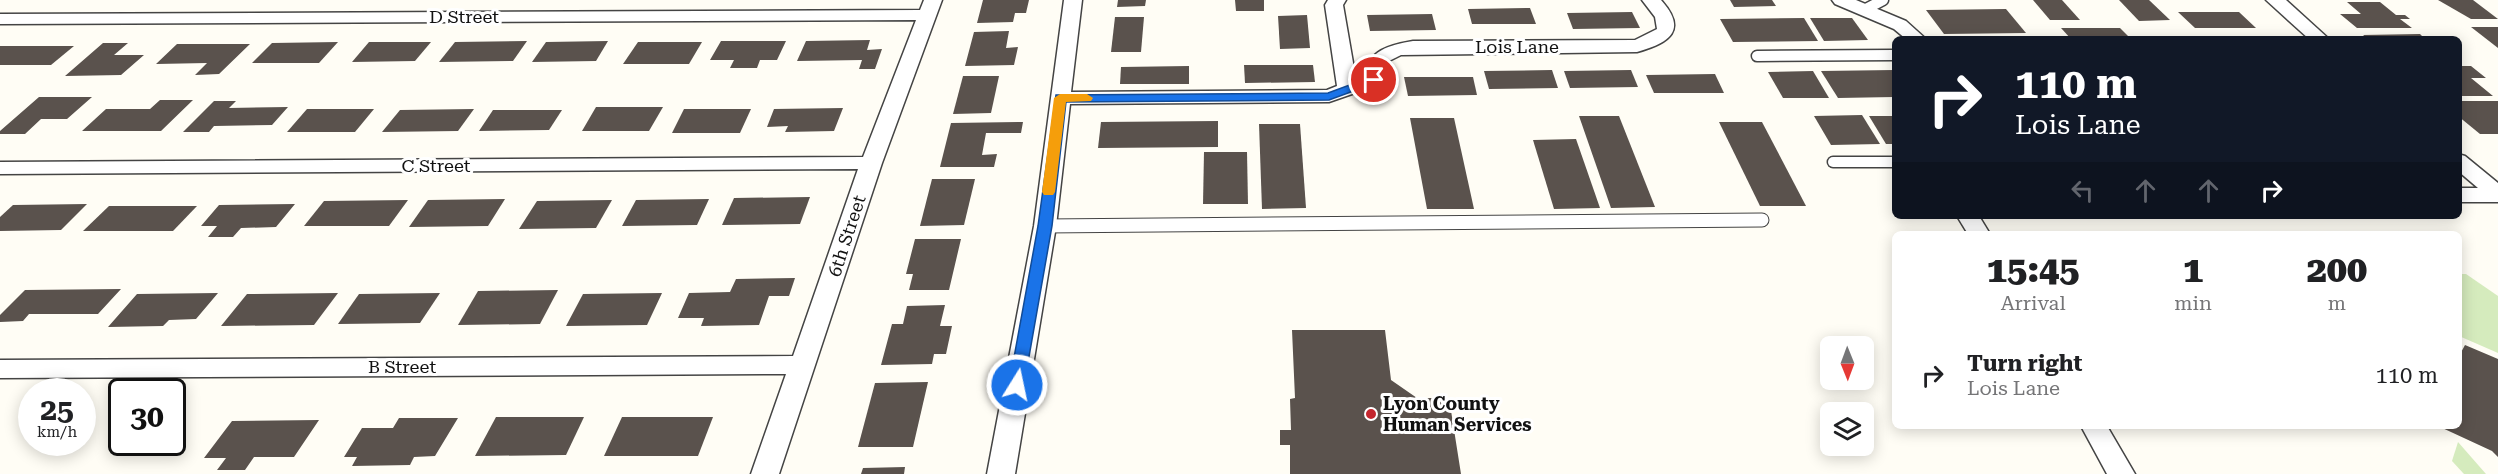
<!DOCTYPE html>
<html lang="en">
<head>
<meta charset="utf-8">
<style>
	:root { --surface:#fff; --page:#f6f6f6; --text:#202124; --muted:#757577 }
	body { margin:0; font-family:"Roboto Serif",serif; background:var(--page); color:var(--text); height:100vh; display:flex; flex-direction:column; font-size:22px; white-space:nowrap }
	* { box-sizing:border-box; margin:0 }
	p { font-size:20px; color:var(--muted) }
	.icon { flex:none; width:33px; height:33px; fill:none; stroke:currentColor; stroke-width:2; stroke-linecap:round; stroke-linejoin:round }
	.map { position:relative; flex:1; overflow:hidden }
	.details { position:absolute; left:1892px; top:231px; width:570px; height:198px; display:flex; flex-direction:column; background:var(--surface); border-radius:9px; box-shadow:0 3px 15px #0003 }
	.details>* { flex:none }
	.banner { position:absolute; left:1892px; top:36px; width:570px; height:183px; border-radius:9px; box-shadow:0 3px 15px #0003; background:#111827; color:#fff; overflow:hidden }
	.needle { width:39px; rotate:179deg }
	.tools { position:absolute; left:1820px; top:336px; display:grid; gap:12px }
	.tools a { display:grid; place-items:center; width:54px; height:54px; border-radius:9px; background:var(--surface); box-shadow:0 3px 15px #0003; font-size:30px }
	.speed { position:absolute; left:18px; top:378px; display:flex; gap:12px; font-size:30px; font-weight:700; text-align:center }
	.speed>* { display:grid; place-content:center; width:78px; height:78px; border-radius:50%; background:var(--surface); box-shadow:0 3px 15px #0003; line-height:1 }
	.speed small { font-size:15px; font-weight:400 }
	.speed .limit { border:3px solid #111; border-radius:9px; background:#fff; color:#111 }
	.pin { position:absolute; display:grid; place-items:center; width:51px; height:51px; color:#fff; margin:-26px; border:3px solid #fff; border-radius:50%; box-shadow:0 2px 6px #0007 }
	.me { position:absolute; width:66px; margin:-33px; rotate:10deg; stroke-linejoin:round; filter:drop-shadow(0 0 4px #0008) }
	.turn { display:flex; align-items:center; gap:21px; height:126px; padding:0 24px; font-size:27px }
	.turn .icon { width:78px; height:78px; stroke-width:2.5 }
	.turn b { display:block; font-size:42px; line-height:51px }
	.lanes { display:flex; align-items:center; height:57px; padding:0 24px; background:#0003; justify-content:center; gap:30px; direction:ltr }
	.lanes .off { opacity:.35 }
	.eta { display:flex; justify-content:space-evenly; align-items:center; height:102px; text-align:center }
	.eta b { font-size:36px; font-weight:800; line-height:42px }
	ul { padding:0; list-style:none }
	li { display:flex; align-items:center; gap:18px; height:84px; padding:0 24px }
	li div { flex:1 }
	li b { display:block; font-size:22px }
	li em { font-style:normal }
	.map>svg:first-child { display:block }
	.green { fill:#d5ebbd }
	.building { fill:#5a524d }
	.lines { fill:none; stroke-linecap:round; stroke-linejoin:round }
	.lane-far1-casing { stroke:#444; stroke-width:13 }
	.lane-casing { stroke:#444; stroke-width:15 }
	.street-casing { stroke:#444; stroke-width:3 }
	.lane-far1 { stroke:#fff; stroke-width:10 }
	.lane { stroke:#fff; stroke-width:13 }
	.street { fill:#fff; fill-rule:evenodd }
	.route { fill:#1a73e8; stroke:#114b97; stroke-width:1.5 }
	.slow { fill:#f59e0b }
	.poi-dot { fill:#c4262e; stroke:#fff; stroke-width:2 }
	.labels { text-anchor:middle; stroke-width:6; stroke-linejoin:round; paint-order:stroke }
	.street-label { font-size:18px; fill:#111; stroke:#fff }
	.poi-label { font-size:18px; font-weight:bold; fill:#111; stroke:#fff; text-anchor:start }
</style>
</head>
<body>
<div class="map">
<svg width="2498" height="474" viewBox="0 0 2498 474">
	<rect width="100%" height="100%" fill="#fffdf5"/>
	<!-- green -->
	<g class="green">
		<polygon points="2459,274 2466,274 2498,296 2498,353 2459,336"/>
		<polygon points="2458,442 2486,474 2464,474 2452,461"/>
	</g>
	<!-- building -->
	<g class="building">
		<polygon points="983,0 1029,0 1026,13 1015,13 1013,22 977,23"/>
		<polygon points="1118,0 1146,0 1145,6 1117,7"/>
		<polygon points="1235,0 1264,0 1264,11 1236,11"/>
		<polygon points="1730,0 1772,0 1776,6 1734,7"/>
		<polygon points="2033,0 2062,0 2080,20 2050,20"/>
		<polygon points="2119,0 2149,0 2170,20 2139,21"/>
		<polygon points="2438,0 2473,0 2498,19 2471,19"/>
		<polygon points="2347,2 2380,2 2396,15 2405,15 2410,19 2400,19 2412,28 2357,28 2340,14 2361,14"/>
		<polygon points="1530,8 1536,24 1472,24 1468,9"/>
		<polygon points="2006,9 2026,33 1944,34 1926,10"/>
		<polygon points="1632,12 1640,28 1573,29 1567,13"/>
		<polygon points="2178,12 2239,12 2256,28 2195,28"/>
		<polygon points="1432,14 1436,30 1370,31 1367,15"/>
		<polygon points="1307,15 1310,48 1280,49 1278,16"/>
		<polygon points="1115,17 1144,17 1141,52 1111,52"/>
		<polygon points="1804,18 1818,41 1733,42 1720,19"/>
		<polygon points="1810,18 1852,18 1868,40 1824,41"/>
		<polygon points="2471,27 2498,27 2498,48"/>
		<polygon points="2061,28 2120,28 2131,39 2071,39"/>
		<polygon points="1009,31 1006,48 1018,47 1014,65 965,66 974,32"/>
		<polygon points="2420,34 2425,39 2368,39 2363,35"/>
		<polygon points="870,40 867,50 882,49 875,69 859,69 862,60 797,61 806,41"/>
		<polygon points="527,41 513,61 439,62 455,42"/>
		<polygon points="608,41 596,61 532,62 546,42"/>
		<polygon points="721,41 786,41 777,60 760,60 757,68 730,68 734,60 710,60"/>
		<polygon points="338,42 319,63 252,63 272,43"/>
		<polygon points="369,42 431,42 415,61 352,62"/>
		<polygon points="638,42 702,42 689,64 623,64"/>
		<polygon points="103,43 128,43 114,55 144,55 121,75 65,76"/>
		<polygon points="177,44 250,44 219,74 195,75 207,63 156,64"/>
		<polygon points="0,46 74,46 51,65 0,65"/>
		<polygon points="1244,65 1313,65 1315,82 1245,83"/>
		<polygon points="1189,66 1189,84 1120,84 1121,67"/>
		<polygon points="2458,66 2471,66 2486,78 2471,78 2493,96 2458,96"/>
		<polygon points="1552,70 1558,88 1489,89 1484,71"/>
		<polygon points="1631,70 1638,87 1570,88 1564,71"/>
		<polygon points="1894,70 1894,97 1838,98 1821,71"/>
		<polygon points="1813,71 1829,98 1783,98 1768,72"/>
		<polygon points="1715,74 1724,93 1654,93 1646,75"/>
		<polygon points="963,76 999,76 991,113 953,114"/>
		<polygon points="1404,77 1473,77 1477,95 1408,96"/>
		<polygon points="39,97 92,97 67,119 41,119 25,134 0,134 0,131"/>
		<polygon points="160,100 193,100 161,131 82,131 106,109 150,109"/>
		<polygon points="214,101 236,101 229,108 288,107 272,125 214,126 209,132 183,132"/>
		<polygon points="2458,101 2498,101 2498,134 2480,134 2458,116"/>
		<polygon points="596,107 663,107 649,131 582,131"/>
		<polygon points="843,108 834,131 785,132 788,126 767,127 774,109"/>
		<polygon points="307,109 374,109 355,132 287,132"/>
		<polygon points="474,109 458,131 382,132 400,110"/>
		<polygon points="684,109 751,109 740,133 672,133"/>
		<polygon points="493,110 562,110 549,130 479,131"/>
		<polygon points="1862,115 1880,144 1831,145 1814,116"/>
		<polygon points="1579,116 1619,116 1655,207 1611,208"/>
		<polygon points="1869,116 1894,116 1894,144 1886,144"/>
		<polygon points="1410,118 1454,118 1474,209 1427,209"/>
		<polygon points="1218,121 1218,147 1098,148 1101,122"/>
		<polygon points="1023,122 1021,133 986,133 982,155 997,154 994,167 940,167 951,123"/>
		<polygon points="1719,122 1762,122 1806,206 1760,206"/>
		<polygon points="1259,124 1300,124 1306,208 1262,209"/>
		<polygon points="1576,139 1600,208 1554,209 1533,140"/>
		<polygon points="1204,152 1247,152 1248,204 1203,204"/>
		<polygon points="932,179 975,179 964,225 920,226"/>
		<polygon points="810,197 800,224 722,225 734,198"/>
		<polygon points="505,199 488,226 409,227 428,200"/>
		<polygon points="709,199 697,225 622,226 636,200"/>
		<polygon points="408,200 389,226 304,226 324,201"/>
		<polygon points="612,200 596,228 519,229 537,201"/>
		<polygon points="87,204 61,230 0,231 0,217 13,205"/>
		<polygon points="295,204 276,227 241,228 233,237 208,237 217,226 201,226 219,205"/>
		<polygon points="109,206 197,206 173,231 83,231"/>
		<polygon points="915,239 961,239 949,290 909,290 913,274 906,274"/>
		<polygon points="795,278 789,296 769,296 759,325 701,326 704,318 678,318 689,293 730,292 736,279"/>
		<polygon points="121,289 98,314 29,314 23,321 0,322 0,315 25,290"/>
		<polygon points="558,290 540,324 458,325 478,291"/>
		<polygon points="218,293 196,319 169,320 163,326 108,327 137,294"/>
		<polygon points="338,293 314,325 221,326 247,294"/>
		<polygon points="440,293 420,323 338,324 359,294"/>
		<polygon points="662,293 647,325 566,326 583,294"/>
		<polygon points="945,305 940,326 952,326 946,354 934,354 932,364 881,365 892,324 903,324 907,306"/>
		<polygon points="1292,330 1385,330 1391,380 1417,398 1449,398 1461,474 1290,474 1290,445 1280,445 1280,430 1291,430 1290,399 1295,398"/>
		<polygon points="2465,345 2498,359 2498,457 2492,451 2438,426 2458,426 2458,358"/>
		<polygon points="928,382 913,447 858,447 875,383"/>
		<polygon points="496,417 584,417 566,455 475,456"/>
		<polygon points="622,417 713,417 698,456 604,456"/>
		<polygon points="399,418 458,418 435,456 414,457 410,465 352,466 357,457 344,457 362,428 393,428"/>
		<polygon points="319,420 294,457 254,457 245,470 217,470 226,458 204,458 232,421"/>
		<polygon points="905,467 904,474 861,474 863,468"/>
	</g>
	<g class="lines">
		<defs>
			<g id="lane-far1">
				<polyline points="1866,9 1883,0"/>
				<polyline points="1757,56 1894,55"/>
				<polyline points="1833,162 1894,162"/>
			</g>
			<polyline id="lane" points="1045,226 1762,220"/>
			<g id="street">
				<polygon points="924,0 942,0 882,163 779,474 751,474 786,374 0,378 0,360 793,356 858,169 0,174 0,162 863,157 916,20 0,24 0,14 920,10"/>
				<path d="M1064,0H1082L1071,92L1327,90L1337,86L1325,5L1328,0H1346L1343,5L1356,80L1365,77C1367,50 1390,45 1413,41L1635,40L1657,29L1655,17L1642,0H1661C1688,30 1670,43 1637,52L1401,55L1387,62L1381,84L1329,102L1070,104L1056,226L1015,474H987L1034,226Z"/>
				<polygon points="1832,0 1856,0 1906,21 1926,39 1906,39 1894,29 1835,4"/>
				<polygon points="2266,0 2286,0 2329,39 2309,39"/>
				<polygon points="2458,154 2465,156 2498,183 2498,202 2458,202 2458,188 2478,188 2458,171"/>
				<polygon points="1957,216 1979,216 1990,234 1968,234"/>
				<polygon points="2081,426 2107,426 2135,474 2107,474"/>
			</g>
		</defs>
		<!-- lane-far1 casing -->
		<use href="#lane-far1" class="lane-far1-casing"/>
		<!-- lane casing -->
		<use href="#lane" class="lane-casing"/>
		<!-- street casing -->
		<use href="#street" class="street-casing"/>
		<!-- lane-far1 -->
		<use href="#lane-far1" class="lane-far1"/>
		<!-- lane -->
		<use href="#lane" class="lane"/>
		<!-- street -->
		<use href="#street" class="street"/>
	</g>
	<!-- route -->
	<polygon class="route" points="1374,76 1378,77 1378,82 1329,100 1066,102 1052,226 1024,385 1017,391 1011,389 1009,385 1038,226 1056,95 1328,93"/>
	<!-- slow -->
	<polygon class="slow" points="1087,94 1093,98 1091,101 1066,102 1055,192 1053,195 1044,195 1042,192 1054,98 1060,94"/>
	<!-- markers -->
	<circle class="poi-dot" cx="1371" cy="414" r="6"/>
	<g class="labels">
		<!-- street labels -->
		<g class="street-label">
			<text x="464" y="23">D Street</text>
			<text x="1517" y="53">Lois Lane</text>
			<text x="436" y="172">C Street</text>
			<text transform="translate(847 236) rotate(-72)" y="6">6th Street</text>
			<text x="402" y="373">B Street</text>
		</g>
		<!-- poi labels -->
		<g class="poi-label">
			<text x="1383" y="410">Lyon County<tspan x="1383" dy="21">Human Services</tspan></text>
		</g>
	</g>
</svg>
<div class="tools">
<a><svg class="needle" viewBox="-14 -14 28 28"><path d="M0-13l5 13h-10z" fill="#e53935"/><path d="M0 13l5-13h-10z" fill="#757577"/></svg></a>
<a><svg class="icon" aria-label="layers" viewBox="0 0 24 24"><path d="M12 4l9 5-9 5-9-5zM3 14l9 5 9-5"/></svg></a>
</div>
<div class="speed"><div>25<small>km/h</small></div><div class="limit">30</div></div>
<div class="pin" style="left:1374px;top:80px;background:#d93025"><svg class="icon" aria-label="arrive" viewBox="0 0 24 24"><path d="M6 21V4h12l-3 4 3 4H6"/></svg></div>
<svg class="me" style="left:1017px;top:385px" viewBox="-20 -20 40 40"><circle r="17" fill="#1a73e8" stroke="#fff" stroke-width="3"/><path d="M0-11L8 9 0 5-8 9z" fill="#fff"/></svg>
<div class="banner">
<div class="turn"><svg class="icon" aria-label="right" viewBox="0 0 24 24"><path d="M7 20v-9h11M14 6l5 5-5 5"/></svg><div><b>110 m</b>Lois Lane</div></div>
<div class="lanes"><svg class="icon off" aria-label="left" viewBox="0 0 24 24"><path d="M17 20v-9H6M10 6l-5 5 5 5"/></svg><svg class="icon off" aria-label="ahead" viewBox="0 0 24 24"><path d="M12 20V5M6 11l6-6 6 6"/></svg><svg class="icon off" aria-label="ahead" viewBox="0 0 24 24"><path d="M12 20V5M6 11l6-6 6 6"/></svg><svg class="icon" aria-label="right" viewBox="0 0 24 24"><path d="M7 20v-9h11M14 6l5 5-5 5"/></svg></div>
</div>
<section class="details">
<div class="eta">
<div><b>15:45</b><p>Arrival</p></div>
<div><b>1</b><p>min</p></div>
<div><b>200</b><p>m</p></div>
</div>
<ul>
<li><svg class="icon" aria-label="right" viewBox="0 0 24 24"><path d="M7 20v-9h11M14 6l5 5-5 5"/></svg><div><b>Turn right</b><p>Lois Lane</p></div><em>110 m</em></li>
</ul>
</section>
</div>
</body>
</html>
